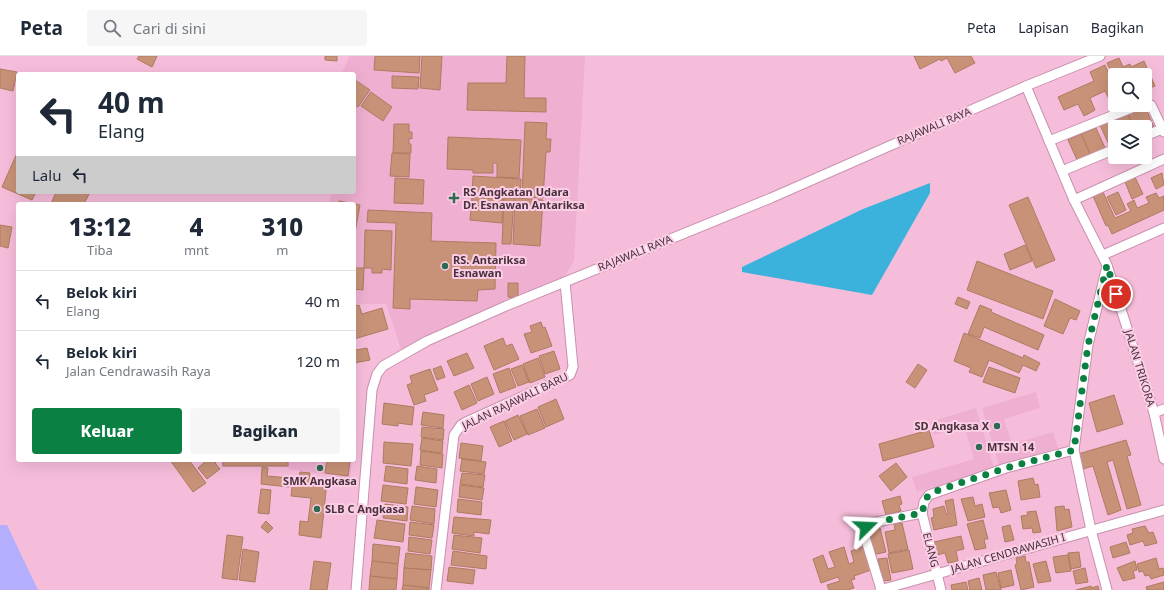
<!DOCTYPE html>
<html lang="id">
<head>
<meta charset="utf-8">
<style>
	:root { --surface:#fff; --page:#f6f6f7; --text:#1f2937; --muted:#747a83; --line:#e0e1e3; --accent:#0b8043 }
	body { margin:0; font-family:"Noto Sans",sans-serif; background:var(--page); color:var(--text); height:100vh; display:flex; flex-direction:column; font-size:15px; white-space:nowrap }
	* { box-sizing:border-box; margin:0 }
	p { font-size:13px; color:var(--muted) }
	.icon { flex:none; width:22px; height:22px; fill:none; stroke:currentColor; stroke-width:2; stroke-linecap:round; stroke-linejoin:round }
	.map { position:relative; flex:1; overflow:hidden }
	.drawer { position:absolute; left:16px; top:146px; width:340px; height:260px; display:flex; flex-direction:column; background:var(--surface); border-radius:4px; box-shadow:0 4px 16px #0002 }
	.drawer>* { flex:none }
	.hud { position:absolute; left:16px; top:16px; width:340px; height:122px; border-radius:4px; box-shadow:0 4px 16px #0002; background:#fff; color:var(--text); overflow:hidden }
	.tools { position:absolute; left:1108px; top:12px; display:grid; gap:8px }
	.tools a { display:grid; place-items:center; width:44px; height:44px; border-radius:4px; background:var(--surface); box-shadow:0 4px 16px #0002; font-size:20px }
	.pin { position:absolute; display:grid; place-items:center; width:34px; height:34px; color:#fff; margin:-17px; border:2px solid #fff; border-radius:50%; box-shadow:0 1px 4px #0007 }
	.me { position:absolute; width:44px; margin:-22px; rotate:69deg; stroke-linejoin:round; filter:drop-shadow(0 0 3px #0008) }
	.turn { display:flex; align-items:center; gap:14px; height:84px; padding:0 16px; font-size:18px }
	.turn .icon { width:52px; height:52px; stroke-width:2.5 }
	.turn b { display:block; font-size:28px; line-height:34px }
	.then { display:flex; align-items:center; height:38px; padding:0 16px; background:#0003; gap:8px; font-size:15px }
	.eta { display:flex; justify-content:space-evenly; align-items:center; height:68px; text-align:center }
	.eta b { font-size:24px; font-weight:800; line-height:28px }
	.button { display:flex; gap:8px; margin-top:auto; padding:8px 16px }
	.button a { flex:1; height:46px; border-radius:4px; background:var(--accent); color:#fff; font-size:16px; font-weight:800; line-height:46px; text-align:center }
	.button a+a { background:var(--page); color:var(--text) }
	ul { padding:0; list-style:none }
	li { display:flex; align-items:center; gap:12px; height:60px; padding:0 16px; border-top:1px solid var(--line) }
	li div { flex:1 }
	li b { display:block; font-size:15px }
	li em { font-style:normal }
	header { display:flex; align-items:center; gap:24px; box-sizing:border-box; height:56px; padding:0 20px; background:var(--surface); border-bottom:1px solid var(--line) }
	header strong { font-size:19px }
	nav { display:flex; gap:22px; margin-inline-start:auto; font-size:14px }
	.search { width:280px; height:36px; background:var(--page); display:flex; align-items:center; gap:10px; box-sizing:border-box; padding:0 14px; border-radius:4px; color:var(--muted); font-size:15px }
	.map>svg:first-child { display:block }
	.built { fill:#efafd1 }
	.green { fill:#b3affd }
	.water { fill:#3bb2dc }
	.building { fill:#c89278; stroke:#af7a61 }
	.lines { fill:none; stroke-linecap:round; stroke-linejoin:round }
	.street-casing { stroke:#c891ae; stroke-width:11 }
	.street { stroke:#fff; stroke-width:9 }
	.route { stroke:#0b8043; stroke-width:7; stroke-dasharray:0 12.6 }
	.poi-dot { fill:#2e6953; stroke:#fccee5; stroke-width:1.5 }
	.labels { text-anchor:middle; stroke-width:4; stroke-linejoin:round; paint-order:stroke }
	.street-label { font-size:11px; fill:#48313d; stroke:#fccee5 }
	.poi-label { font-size:11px; font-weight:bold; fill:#48313d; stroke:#fccee5; text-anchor:start }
</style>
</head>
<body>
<header>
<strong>Peta</strong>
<div class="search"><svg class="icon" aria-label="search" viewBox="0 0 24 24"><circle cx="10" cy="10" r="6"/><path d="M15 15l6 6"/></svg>Cari di sini</div>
<nav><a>Peta</a><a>Lapisan</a><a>Bagikan</a></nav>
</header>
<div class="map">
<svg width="1164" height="534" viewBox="0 0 1164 534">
	<rect width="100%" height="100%" fill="#f6bdda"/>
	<!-- built -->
	<g class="built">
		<polygon points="349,0 585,0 574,205 564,222 458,266 401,293 386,248 354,248 354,148 328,148 333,136 354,136 354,18 342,18"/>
		<polygon points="1036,336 1040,352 1004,363 1012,388 1053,376 1058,392 999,409 982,352"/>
		<polygon points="976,352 994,412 917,436 912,421 974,403 964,370 934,379 930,366"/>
		<polygon points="221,404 352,404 350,422 288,413 289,411 221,411"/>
	</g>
	<!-- green -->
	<polygon class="green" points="0,469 7,469 38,534 0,534"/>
	<!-- water -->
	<polygon class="water" points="930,127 930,137 872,239 742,216 742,211 863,153"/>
	<!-- building -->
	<g class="building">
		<polygon points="139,0 157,0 152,11 137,3"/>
		<polygon points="325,0 337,0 337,5 325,4"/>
		<polygon points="375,0 420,0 419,17 374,14"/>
		<polygon points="422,0 442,0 440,34 420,32"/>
		<polygon points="507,0 525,0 524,42 546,42 546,56 467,54 468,27 506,27"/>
		<polygon points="914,0 971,0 975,7 955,17 947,2 941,5 940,3 920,13"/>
		<polygon points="1119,2 1123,11 1130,8 1131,11 1144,5 1155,30 1145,34 1145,19 1115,19 1115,31 1111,32 1115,40 1109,43 1105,35 1090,42 1095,54 1084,60 1078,48 1064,54 1058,41 1094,25 1090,16 1105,9 1109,18 1112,17 1107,7"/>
		<polygon points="0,13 17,16 13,35 0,32"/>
		<polygon points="392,20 419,21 418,33 392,32"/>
		<polygon points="355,24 370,34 358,51 354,48"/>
		<polygon points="371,36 392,51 383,65 361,50"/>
		<polygon points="1144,49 1154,71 1145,75 1145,71 1134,71 1127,57"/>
		<polygon points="1127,57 1134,71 1117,71 1113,63"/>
		<polygon points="1113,63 1117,71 1115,71 1115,89 1110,91 1100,69"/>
		<polygon points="525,66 547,67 546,83 551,83 550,96 546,96 543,142 522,141"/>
		<polygon points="394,68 409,68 409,76 412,76 412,83 409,82 409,88 411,88 411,97 393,97"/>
		<polygon points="1096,72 1106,94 1091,100 1081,78"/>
		<polygon points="1081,78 1091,100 1078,106 1068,84"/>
		<polygon points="448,81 521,84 519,122 497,121 497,107 493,107 493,117 473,117 473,114 447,113"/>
		<polygon points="18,95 18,136 36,136 32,144 2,131"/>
		<polygon points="392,97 410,98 409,121 390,120"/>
		<polygon points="1162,117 1164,129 1156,133 1151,122"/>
		<polygon points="473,120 521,123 520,142 472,140"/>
		<polygon points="1135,121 1143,138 1132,143 1125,126"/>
		<polygon points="395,122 424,124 423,148 394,147"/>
		<polygon points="56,136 90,136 84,148 51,148"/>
		<polygon points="1103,136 1115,162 1131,155 1127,148 1134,144 1137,152 1149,147 1146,141 1156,137 1159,142 1164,140 1164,154 1112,178 1108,169 1106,170 1093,140"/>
		<polygon points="1118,136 1126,154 1116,159 1107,141"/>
		<polygon points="472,141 504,143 502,167 470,164"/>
		<polygon points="1028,141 1055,204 1036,212 1009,149"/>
		<polygon points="504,142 514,142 511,188 502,188"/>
		<polygon points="515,142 543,144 540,190 513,188"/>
		<polygon points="339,145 360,149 354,182 354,148 339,148"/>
		<polygon points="368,154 432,157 431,185 496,187 495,233 478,234 477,245 410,243 410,253 393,252 396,167 367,166"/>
		<polygon points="0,169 12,171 8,192 0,190"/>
		<polygon points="365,174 392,175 391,214 382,213 382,217 372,217 372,212 364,212"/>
		<polygon points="1025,189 1032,205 1010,214 1004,198"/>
		<polygon points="977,205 1053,235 1043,263 967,234"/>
		<polygon points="354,212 364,212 363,234 354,233"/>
		<polygon points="508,227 518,227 518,242 508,241"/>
		<polygon points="958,241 970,246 967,253 955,248"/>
		<polygon points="1055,243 1080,255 1076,264 1070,262 1063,278 1044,270"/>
		<polygon points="359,249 362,258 382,252 388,273 354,283 354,250"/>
		<polygon points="980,249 992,254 991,256 1044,279 1038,294 984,271 980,282 968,278"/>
		<polygon points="541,266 543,272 545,271 552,290 531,297 524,278 532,276 530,270"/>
		<polygon points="964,277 1023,302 1024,299 1040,307 1036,315 1023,309 1019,317 989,304 982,321 969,316 971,312 954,305"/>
		<polygon points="503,282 506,290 512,288 519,303 494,314 484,290"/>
		<polygon points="354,287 356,294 367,292 370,304 354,307"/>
		<polygon points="554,295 560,313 545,318 539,300"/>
		<polygon points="467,297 474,312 454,320 447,305"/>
		<polygon points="538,302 545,321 530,327 523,308"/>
		<polygon points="918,308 927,314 915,332 906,326"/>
		<polygon points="522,309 529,326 518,330 511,313"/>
		<polygon points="441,310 445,321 437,324 433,313"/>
		<polygon points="989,311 1020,322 1015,337 983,326"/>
		<polygon points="509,312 516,331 500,337 493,318"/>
		<polygon points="430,313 438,334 424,339 426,345 414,349 407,329 412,327 410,320"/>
		<polygon points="487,321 494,338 478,345 471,328"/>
		<polygon points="469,329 477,347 462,354 454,336"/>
		<polygon points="1114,339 1123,368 1097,376 1089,347"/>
		<polygon points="556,343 564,363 546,371 538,351"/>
		<polygon points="384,347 414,351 412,369 398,367 398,370 382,368"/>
		<polygon points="537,353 545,372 528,379 520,360"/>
		<polygon points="423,356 444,359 443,372 421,369"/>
		<polygon points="518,359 527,378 514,384 505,365"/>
		<polygon points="504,365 512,385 499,391 490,371"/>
		<polygon points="422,371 444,373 443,384 421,381"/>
		<polygon points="929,374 934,391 883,405 879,388"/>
		<polygon points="422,382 443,385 442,397 420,394"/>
		<polygon points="1126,384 1131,399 1127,400 1141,449 1127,453 1113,404 1107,406 1121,454 1108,459 1093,410 1083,413 1078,398"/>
		<polygon points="384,386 413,388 411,410 383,407"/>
		<polygon points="461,387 483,390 481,405 459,402"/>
		<polygon points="421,395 443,398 442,412 420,409"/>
		<polygon points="462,403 486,406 484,418 460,415"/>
		<polygon points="170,404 189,404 206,427 193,436"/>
		<polygon points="207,404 219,404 215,407 220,413 207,423 198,412"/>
		<rect x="223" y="404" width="65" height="6"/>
		<polygon points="327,404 350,405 348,420 325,417"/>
		<polygon points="896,407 907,421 891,435 879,420"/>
		<polygon points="386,410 408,413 407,428 384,425"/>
		<polygon points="417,410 437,413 436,427 415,424"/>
		<polygon points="262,411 268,412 267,420 290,422 289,431 261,428"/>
		<polygon points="300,416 310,417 309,424 327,426 321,482 299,479 300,465 308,466 311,442 291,440 293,422 299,423"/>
		<polygon points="462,417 485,419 483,431 460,428"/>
		<polygon points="1033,422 1035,429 1038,428 1040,441 1021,444 1018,425"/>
		<polygon points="383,429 408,432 406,448 381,445"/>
		<polygon points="460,429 484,432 482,444 459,441"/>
		<polygon points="416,431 438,434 436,451 414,448"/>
		<polygon points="261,433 271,434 269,458 258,457"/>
		<polygon points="1006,434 1011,454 1001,457 999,451 993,452 989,437"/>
		<polygon points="900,440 902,448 899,449 901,455 886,459 882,445"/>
		<polygon points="973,441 975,450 982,448 985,461 968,465 961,443"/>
		<polygon points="458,443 482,446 481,459 457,456"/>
		<polygon points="953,443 957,469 934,474 931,462 934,461 933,453 944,450 946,458 948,458 945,445"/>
		<polygon points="385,448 408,451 407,465 383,462"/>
		<polygon points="412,450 435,453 434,468 410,464"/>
		<polygon points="1064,450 1065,454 1069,453 1072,471 1057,475 1055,451"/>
		<polygon points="1036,455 1041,476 1033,477 1032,472 1023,473 1021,460 1028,459 1027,456"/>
		<polygon points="454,461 491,464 489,478 474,476 474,480 452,477"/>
		<polygon points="377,464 405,468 403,486 374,482"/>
		<polygon points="983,464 988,483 984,483 986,492 975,494 967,468"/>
		<polygon points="266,465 273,472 268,477 261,471"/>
		<polygon points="410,466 434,469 432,482 409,479"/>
		<polygon points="902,467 908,493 889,497 885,476 895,474 894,468"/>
		<polygon points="1010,469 1014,484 1005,486 1002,471"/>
		<polygon points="1145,470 1149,477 1153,476 1157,487 1145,490 1143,485 1130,489 1127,479 1133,477 1132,473"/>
		<polygon points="880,472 886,496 872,499 866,475"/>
		<polygon points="227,479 243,481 237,524 222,522"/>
		<polygon points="454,479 482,482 480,497 452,493"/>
		<polygon points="961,480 964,493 956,495 958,505 948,507 945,497 937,499 934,486"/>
		<polygon points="409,481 432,484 430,498 408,495"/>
		<polygon points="1126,486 1130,497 1113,502 1110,491"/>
		<polygon points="373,488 400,491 398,508 372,505"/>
		<polygon points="865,490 871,514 854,520 855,523 851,524 854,532 847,534 829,534 827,529 840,525 838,521 821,527 813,503 823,499 828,513 835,511 829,496 844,491 849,508 854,506 851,495"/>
		<polygon points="243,493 259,496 255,526 239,524"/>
		<polygon points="909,494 913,513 892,517 888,498"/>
		<polygon points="453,495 487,500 486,513 451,509"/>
		<polygon points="1079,496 1081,511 1071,513 1068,497"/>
		<polygon points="406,497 432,500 431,514 404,512"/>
		<polygon points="1068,499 1071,515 1056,517 1053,501"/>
		<polygon points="1025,500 1026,506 1029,506 1034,531 1021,534 1015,509 1017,508 1016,502"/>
		<polygon points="887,502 891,524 883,525 878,503"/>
		<polygon points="1156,502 1159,513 1163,512 1164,519 1151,523 1149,519 1145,520 1143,515 1139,516 1137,508"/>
		<polygon points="314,505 331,507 327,534 310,534"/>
		<polygon points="372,505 398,508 397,523 370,520"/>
		<polygon points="1046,505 1051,525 1038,527 1033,508"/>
		<polygon points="1135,505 1137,514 1133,515 1135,522 1123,525 1117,512"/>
		<polygon points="449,511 475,514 473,528 447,525"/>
		<polygon points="404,512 431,514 429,532 403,529"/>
		<polygon points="1085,512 1088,526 1076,528 1073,515"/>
		<polygon points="1011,514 1014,529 1001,532 998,517"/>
		<polygon points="996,516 1001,534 986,534 983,519"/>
		<polygon points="370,520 397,523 396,534 369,534"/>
		<polygon points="979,522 982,534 970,534 968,525"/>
		<polygon points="966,526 968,534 952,534 951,529"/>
		<polygon points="1164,526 1164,534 1147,534 1146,531"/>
		<polygon points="403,529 429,532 429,534 402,534"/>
		<polygon points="1091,530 1091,532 1098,530 1099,534 1076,534"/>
	</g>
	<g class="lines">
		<defs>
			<g id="street">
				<polyline points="1026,30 1074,144 1107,209 1154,357 1164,403"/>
				<polyline points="1145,47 1151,49 1164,76"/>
				<polyline points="1145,80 1162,73"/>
				<polyline points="1049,85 1139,49"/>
				<polyline points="1062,115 1115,93"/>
				<polyline points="1074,144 1164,103"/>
				<polyline points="1103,199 1164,172"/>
				<polyline points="1154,357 1164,353"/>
				<polyline points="881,533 865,481 866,471 871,467 922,457"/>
				<polyline points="356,534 372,334 377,318 383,310 427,285 506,250 771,142 1026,30 1100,0"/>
				<polyline points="436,534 454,379 461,369 466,366 570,319 573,311 565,226"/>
				<polyline points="880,534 1164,454"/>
				<polyline points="941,534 922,457 924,446 929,439 1006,412 1074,394"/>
				<polyline points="1107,534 1091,474 1074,394 1088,289 1107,210"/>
			</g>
		</defs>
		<!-- street casing -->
		<use href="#street" class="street-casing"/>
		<!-- street -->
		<use href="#street" class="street"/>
	</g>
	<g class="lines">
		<!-- route -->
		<polyline class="route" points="866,471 871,467 922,457 926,442 933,436 1006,412 1074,394 1088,289 1107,209 1116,238"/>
	</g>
	<!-- markers -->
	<g class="poi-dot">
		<path d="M452 136h4v4h4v4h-4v4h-4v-4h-4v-4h4z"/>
		<circle cx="445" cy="210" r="4"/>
		<circle cx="997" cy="370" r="4"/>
		<circle cx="979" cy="391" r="4"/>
		<circle cx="320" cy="412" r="4"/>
		<circle cx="317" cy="453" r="4"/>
	</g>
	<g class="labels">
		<!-- street labels -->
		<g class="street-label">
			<text transform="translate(934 70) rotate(-23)" y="4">RAJAWALI RAYA</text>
			<text transform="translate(635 197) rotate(-22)" y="4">RAJAWALI RAYA</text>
			<text transform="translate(1140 312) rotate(73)" y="4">JALAN TRIKORA</text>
			<text transform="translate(515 345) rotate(-26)" y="4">JALAN RAJAWALI BARU</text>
			<text transform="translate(931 494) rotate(76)" y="4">ELANG</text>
			<text transform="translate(1008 497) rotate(-16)" y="4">JALAN CENDRAWASIH I</text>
		</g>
		<!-- poi labels -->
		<g class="poi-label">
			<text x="463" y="140">RS Angkatan Udara<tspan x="463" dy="13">Dr. Esnawan Antariksa</tspan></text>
			<text x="453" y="208">RS. Antariksa<tspan x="453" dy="13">Esnawan</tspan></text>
			<text x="989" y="374" text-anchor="end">SD Angkasa X</text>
			<text x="987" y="395">MTSN 14</text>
			<text x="320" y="429" text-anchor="middle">SMK Angkasa</text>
			<text x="325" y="457">SLB C Angkasa</text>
		</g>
	</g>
</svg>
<div class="tools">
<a><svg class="icon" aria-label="search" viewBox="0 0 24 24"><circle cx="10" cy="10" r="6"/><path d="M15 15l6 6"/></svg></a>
<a><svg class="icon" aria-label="layers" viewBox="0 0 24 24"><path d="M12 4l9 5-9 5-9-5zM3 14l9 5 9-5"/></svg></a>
</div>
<div class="pin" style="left:1116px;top:238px;background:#d93025"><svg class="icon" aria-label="arrive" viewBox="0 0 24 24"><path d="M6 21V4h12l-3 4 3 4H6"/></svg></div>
<svg class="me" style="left:866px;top:471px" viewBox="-20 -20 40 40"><path d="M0-17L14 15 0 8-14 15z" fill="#0b8043" stroke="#fff" stroke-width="4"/></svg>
<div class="hud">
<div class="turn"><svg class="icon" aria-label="left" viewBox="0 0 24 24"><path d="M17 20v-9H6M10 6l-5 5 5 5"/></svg><div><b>40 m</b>Elang</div></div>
<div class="then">Lalu<svg class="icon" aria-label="left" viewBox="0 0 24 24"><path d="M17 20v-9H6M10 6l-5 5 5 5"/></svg></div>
</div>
<section class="drawer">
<div class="eta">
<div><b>13:12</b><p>Tiba</p></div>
<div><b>4</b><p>mnt</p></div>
<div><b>310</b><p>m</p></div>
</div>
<ul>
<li><svg class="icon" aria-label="left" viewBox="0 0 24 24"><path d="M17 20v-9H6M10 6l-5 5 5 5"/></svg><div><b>Belok kiri</b><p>Elang</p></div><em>40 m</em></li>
<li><svg class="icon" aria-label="left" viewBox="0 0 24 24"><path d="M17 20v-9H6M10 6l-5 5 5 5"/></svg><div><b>Belok kiri</b><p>Jalan Cendrawasih Raya</p></div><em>120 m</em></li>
</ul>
<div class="button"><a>Keluar</a><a>Bagikan</a></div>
</section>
</div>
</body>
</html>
